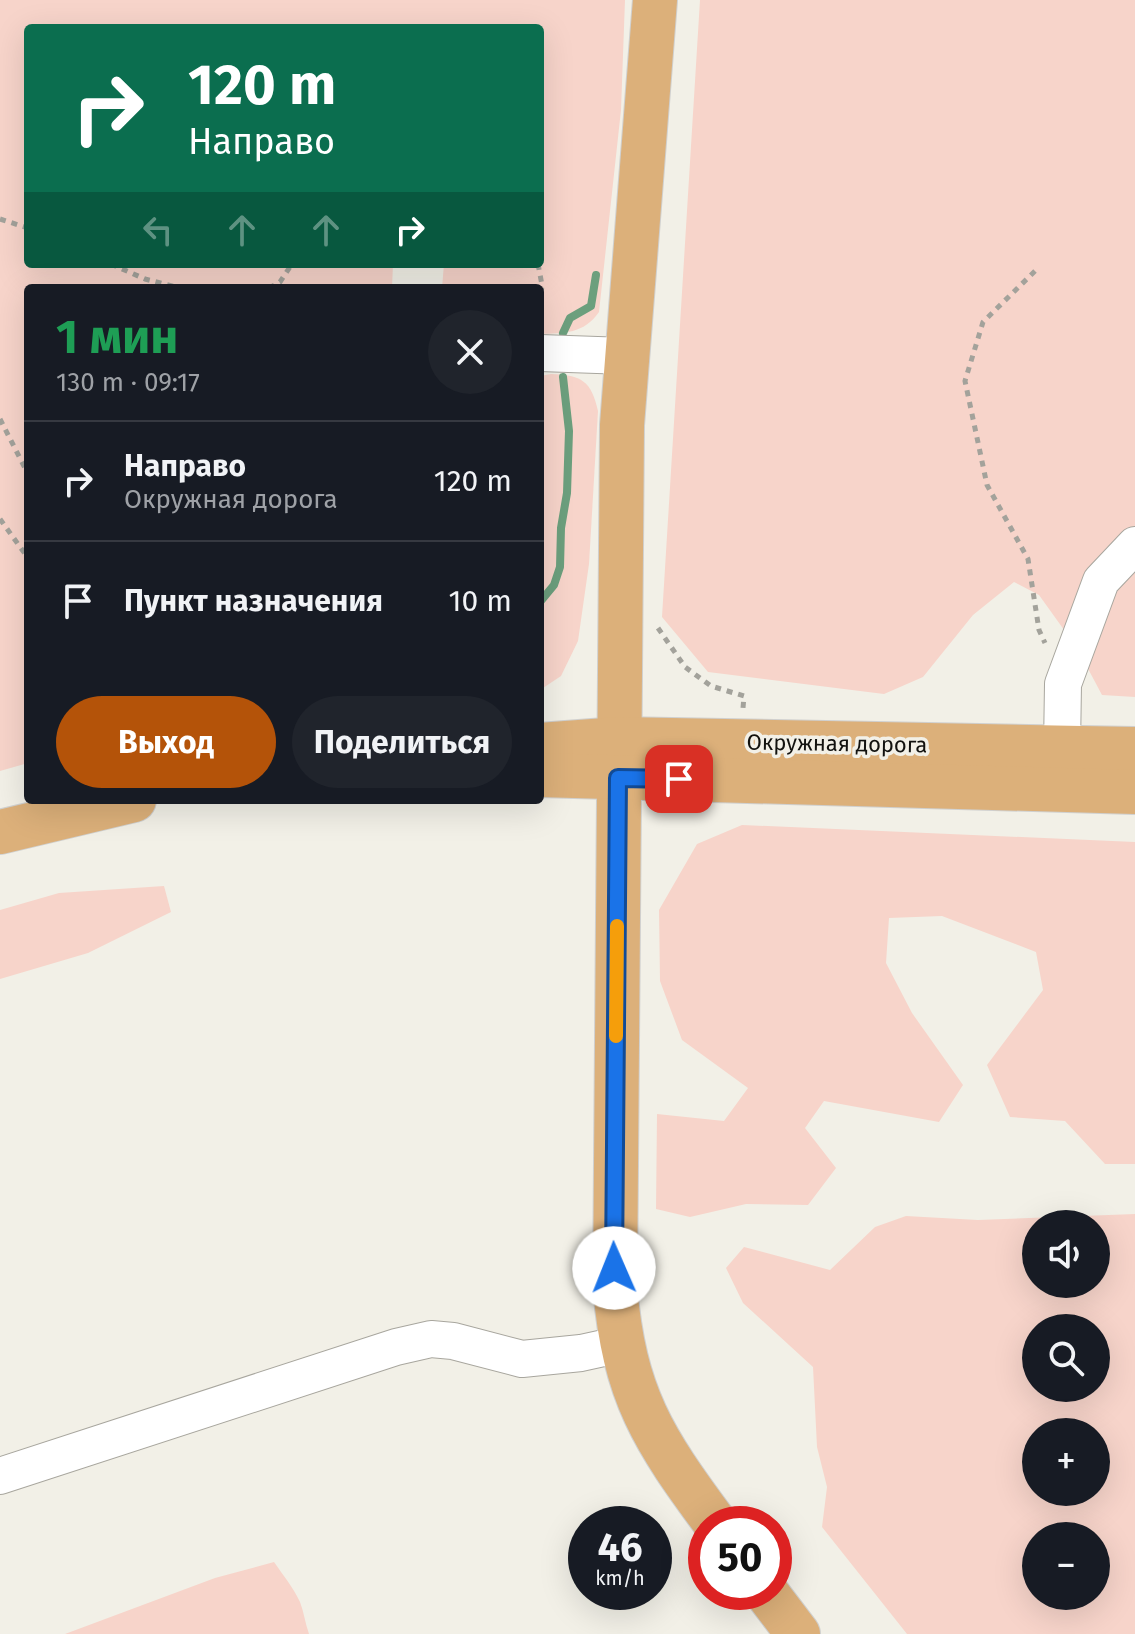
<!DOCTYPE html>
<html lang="ru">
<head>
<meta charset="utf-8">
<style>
	:root { --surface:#171b24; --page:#20242c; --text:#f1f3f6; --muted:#9ea1a6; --line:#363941; --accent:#b45309 }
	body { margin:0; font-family:"Fira Sans",sans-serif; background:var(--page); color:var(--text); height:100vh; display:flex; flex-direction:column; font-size:30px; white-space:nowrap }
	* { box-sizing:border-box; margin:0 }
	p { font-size:26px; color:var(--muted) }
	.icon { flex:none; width:44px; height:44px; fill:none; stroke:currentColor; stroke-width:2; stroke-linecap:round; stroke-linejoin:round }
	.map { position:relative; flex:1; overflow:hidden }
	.panel { position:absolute; left:24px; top:284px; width:520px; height:520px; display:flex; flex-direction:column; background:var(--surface); border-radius:8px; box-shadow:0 8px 32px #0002 }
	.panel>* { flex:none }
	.guide { position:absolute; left:24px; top:24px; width:520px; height:244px; border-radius:8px; box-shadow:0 8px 32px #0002; background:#0b6e4f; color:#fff; overflow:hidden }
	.tools { position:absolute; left:1022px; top:1210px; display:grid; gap:16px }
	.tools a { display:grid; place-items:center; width:88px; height:88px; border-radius:50%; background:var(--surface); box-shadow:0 8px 32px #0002; font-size:40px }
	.speed { position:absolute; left:568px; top:1506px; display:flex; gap:16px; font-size:40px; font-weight:700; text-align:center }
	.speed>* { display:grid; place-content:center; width:104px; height:104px; border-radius:50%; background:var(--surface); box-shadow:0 8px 32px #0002; line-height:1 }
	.speed small { font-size:20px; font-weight:400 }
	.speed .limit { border:12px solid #d22; background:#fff; color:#111 }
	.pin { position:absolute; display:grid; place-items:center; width:68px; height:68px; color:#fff; margin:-34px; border-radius:16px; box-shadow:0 4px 12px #0006 }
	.me { position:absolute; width:88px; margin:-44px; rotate:359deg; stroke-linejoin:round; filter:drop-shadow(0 0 6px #0008) }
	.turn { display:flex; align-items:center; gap:28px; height:168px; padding:0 32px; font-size:36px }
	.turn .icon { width:104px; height:104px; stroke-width:2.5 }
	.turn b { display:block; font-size:56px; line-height:68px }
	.lanes { display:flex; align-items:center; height:76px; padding:0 32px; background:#0003; justify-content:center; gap:40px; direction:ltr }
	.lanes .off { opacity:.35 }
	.round { display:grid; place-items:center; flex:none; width:84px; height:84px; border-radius:42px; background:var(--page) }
	.overview { display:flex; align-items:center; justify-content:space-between; height:136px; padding:0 32px }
	h1 { font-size:48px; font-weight:700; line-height:60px; color:#1e9e55 }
	.primary-button { display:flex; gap:16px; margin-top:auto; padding:16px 32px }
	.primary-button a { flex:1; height:92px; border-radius:48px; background:var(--accent); color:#fff; font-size:32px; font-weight:700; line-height:92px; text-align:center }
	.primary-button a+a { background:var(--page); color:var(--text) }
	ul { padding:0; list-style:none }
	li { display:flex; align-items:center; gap:24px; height:120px; padding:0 32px; border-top:2px solid var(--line) }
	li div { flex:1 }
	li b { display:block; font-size:30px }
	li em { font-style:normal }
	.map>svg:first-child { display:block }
	.green { fill:#f7d4ca; fill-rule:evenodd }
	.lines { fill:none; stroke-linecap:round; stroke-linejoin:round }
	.stream { stroke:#6c9f7d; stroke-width:8 }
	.minor-casing { stroke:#a8a69e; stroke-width:38 }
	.major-casing { stroke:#d0d0cf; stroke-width:46 }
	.path { stroke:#a3a29b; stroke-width:5; stroke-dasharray:6 6; stroke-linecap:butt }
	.minor { stroke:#fff; stroke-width:36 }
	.major { stroke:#dcb07a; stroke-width:44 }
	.route-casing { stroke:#114b97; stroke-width:20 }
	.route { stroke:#1a73e8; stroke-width:14 }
	.slow { stroke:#f59e0b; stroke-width:14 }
	.labels { text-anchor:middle; stroke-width:7; stroke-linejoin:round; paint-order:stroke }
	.street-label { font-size:22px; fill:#12120f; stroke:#f2f0e7 }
</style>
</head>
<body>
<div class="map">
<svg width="1135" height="1634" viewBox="0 0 1135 1634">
	<rect width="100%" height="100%" fill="#f2f0e7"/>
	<!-- green -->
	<g class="green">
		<path d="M0,0H625L621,110L599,312C584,334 564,333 540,334V288H442L444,264H540V28H28V264H393L392,288H28V763L0,771Z"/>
		<polygon points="700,0 1135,0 1135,697 1102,695 1077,648 1039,595 1014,582 973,615 923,677 884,694 708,672 662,617"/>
		<path d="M551,374C582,375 591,381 598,411L589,564L578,641L561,676L540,690V376Z"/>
		<polygon points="742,825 1135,842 1135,1164 1105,1164 1065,1121 1010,1117 987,1065 1043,990 1036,952 942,916 889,918 886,963 912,1013 963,1085 939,1122 824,1101 805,1128 836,1168 808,1205 746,1204 690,1217 656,1209 657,1114 724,1121 748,1088 682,1040 660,981 659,910 697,844"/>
		<polygon points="164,886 171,912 88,953 0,979 0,910 59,893"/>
		<path d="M1135,1214V1634H907L822,1527L827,1487L817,1447L813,1367L743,1303L726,1268L744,1247L830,1270L875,1227L906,1216L978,1220ZM1036,1224H1096V1284H1036ZM1036,1328H1096V1388H1036ZM1036,1432H1096V1492H1036ZM1036,1536H1096V1596H1036Z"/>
		<path d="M274,1562C283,1575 293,1587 300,1602C304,1612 305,1623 309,1634H65L215,1578Z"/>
	</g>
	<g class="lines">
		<!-- stream -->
		<g class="stream">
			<polyline points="563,333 570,318 591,306 596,275"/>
			<polyline points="540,602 554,585 560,567 561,528 567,493 569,431 563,377"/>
		</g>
		<defs>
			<g id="minor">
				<polyline points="540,353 626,356"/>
				<polyline points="1062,747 1063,684 1101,581 1135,545"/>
				<polyline points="0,1476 396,1347 431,1339 453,1341 522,1359 581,1353 622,1344"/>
			</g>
			<g id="major">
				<path d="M655,0L622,425L615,1287C624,1395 653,1439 716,1524"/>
				<polyline points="540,745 619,739 1135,749"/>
				<polyline points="540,775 1135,792"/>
				<polyline points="0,832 134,800"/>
				<polyline points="766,1592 798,1634"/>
			</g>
		</defs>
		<!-- minor casing -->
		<use href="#minor" class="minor-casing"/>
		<!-- major casing -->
		<use href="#major" class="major-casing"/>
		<!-- path -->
		<g class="path">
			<polyline points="0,219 28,228"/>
			<polyline points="111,264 145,279 180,288"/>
			<polyline points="538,264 542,285 540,304"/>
			<polyline points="1035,271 983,322 965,381 987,485 1028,559 1039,630 1045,643"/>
			<polyline points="269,288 280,282 292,264"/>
			<polyline points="0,419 28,474"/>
			<polyline points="0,519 28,558"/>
			<polyline points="658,628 685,667 711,686 744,696 743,708"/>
		</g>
		<!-- minor -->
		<use href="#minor" class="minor"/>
		<!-- major -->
		<use href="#major" class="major"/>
	</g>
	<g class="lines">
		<defs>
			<polyline id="route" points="614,1268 618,778 679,779"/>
		</defs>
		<!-- route casing -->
		<use href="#route" class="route-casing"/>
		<!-- route -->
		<use href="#route" class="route"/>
		<!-- slow -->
		<polyline class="slow" points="616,1036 617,926"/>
	</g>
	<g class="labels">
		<!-- street labels -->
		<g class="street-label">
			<text transform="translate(837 743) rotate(1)" y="8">Окружная дорога</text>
		</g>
	</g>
</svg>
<div class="tools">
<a><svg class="icon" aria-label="sound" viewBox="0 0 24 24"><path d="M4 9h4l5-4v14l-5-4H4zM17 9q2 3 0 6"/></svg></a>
<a><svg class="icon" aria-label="search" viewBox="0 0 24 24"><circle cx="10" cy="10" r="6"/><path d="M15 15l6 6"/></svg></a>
<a>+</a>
<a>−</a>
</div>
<div class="speed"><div>46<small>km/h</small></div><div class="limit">50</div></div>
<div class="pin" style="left:679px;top:779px;background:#d93025"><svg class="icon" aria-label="arrive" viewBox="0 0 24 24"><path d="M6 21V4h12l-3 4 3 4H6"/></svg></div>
<svg class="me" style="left:614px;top:1268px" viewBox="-20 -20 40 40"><circle r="19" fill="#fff"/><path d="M0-13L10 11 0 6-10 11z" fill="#1a73e8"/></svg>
<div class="guide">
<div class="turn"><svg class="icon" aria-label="right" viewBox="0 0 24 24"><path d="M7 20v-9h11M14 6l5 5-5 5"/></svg><div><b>120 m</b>Направо</div></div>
<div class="lanes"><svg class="icon off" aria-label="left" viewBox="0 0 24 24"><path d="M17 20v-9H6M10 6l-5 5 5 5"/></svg><svg class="icon off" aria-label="ahead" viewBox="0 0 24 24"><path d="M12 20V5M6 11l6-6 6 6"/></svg><svg class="icon off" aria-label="ahead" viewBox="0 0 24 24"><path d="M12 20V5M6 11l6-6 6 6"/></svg><svg class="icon" aria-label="right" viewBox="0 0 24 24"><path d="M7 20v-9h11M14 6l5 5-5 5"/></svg></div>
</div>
<section class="panel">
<div class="overview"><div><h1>1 мин</h1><p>130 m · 09:17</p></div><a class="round"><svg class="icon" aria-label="close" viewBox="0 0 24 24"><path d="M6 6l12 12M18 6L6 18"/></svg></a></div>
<ul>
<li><svg class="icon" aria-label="right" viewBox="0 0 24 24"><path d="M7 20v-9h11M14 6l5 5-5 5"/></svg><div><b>Направо</b><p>Окружная дорога</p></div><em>120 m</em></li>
<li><svg class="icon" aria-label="arrive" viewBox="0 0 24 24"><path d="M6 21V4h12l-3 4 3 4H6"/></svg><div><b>Пункт назначения</b></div><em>10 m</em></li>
</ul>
<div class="primary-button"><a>Выход</a><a>Поделиться</a></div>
</section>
</div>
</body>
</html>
